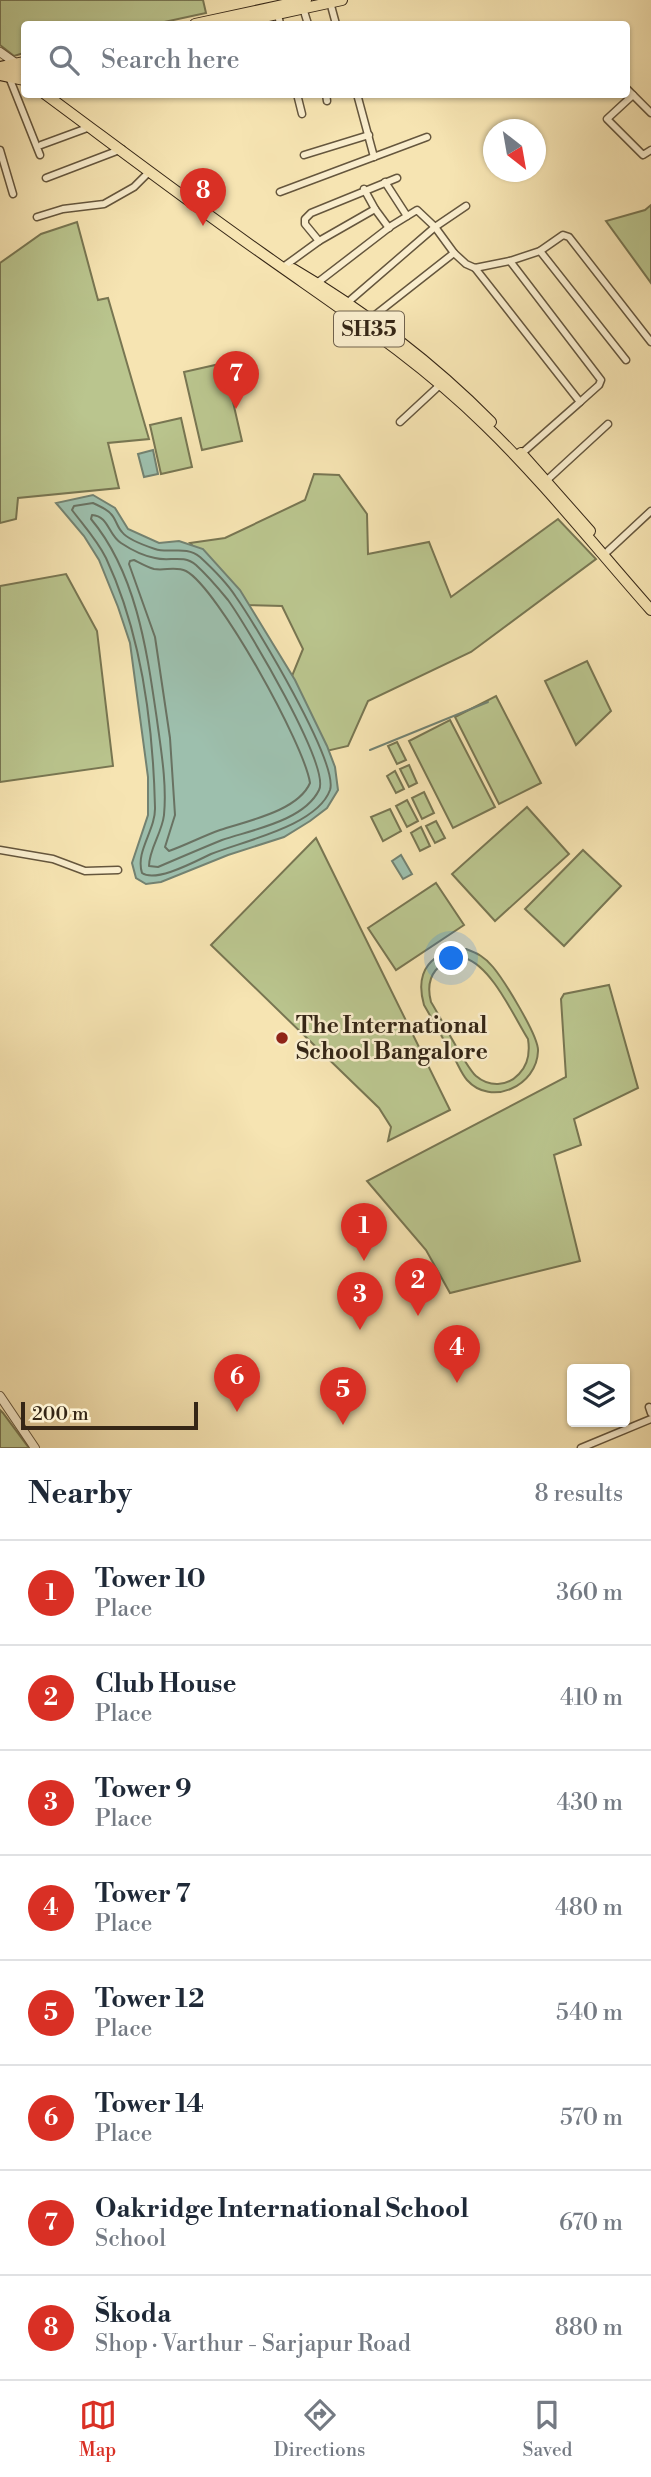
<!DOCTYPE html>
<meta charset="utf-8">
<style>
:root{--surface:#fff;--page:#f6f6f7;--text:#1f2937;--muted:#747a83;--line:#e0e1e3;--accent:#d93025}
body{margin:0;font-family:"Libre Bodoni",serif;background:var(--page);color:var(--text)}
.controls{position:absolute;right:21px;bottom:21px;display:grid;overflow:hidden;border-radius:7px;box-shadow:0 2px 5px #0004}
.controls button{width:63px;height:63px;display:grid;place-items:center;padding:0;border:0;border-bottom:2px solid var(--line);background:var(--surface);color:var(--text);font:35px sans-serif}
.compass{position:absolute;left:483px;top:119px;width:63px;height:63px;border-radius:50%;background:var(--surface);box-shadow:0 2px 5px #0004;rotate:149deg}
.scale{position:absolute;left:21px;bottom:18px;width:177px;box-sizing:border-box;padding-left:7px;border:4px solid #352616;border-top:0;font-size:19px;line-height:24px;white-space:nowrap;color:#352616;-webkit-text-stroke:5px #f9edcd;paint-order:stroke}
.you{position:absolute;left:452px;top:959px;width:24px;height:24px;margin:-18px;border:5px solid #fff;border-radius:50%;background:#1a73e8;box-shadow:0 0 0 10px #1a73e833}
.badge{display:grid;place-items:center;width:46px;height:46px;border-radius:50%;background:var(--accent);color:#fff;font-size:23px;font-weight:700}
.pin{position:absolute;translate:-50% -58px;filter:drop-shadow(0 2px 4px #0008)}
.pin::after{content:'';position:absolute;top:37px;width:24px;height:21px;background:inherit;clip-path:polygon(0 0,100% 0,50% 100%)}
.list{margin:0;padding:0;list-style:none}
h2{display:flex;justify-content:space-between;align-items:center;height:91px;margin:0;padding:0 28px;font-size:30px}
h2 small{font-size:23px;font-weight:400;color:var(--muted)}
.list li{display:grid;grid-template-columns:46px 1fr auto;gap:21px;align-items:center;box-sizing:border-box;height:105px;padding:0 28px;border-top:2px solid var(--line)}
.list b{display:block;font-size:26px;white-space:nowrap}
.list p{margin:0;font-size:23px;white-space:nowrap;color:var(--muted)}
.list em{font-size:23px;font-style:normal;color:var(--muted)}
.icon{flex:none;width:38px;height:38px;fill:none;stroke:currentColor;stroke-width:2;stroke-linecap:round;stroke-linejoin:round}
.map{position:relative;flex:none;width:651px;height:1448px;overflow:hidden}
.search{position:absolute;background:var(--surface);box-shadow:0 2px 5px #0004;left:21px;right:21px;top:21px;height:77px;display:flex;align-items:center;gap:18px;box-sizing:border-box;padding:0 24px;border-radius:7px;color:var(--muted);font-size:26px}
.sheet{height:931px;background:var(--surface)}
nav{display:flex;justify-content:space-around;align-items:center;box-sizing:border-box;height:98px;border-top:2px solid var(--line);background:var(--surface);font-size:19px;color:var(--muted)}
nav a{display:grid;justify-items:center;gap:4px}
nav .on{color:var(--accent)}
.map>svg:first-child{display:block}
.green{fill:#bac58e;stroke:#787652;stroke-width:2;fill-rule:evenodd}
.water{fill:#9dbfad;stroke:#738271;stroke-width:2}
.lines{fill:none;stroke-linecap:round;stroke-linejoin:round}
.shore{stroke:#697262;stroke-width:2}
.stream{stroke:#738271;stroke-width:2}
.minor-casing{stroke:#65563d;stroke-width:9}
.tertiary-casing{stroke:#65563d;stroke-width:10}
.primary-casing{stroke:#352616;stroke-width:12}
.minor{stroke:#f9edcd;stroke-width:6}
.tertiary{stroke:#f9edcd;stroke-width:8}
.primary{stroke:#f6e4b2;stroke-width:10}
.poi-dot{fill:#8f2418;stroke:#f9edcd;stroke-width:2.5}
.labels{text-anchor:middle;stroke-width:5;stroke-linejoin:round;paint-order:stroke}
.shield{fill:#f9edcd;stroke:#70624d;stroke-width:2}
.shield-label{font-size:21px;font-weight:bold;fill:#352616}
.poi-label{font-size:23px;font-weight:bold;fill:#352616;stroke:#f9edcd;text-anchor:start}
</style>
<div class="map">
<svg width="651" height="1448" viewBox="0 0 651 1448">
<rect width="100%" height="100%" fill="#f6e4b2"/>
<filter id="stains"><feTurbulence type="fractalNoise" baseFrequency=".00286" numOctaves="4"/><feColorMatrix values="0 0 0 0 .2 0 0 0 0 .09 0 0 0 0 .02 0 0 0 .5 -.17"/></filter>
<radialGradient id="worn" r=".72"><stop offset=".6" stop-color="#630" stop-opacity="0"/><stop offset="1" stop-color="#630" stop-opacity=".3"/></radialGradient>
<g class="green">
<polygon points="0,0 203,0 206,13 155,24 24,24 24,53 14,56 0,45"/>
<polygon points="651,205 651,283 606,221 645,210"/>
<polygon points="77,222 98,300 108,298 149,439 108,443 119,488 18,498 16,519 0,523 0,263 41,234"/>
<polygon points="224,363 242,441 202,450 184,372"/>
<polygon points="181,418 192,467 161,474 150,425"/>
<polygon points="314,474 339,475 367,514 368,554 429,542 451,597 558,519 596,559 471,652 368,701 348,746 318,753 281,703 303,649 282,606 245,605 190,543 225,538 305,500"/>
<polygon points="66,574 97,631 113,766 0,782 0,586"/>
<polygon points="587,661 611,711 576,745 545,681"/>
<polygon points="496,696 541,783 499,804 455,717"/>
<polygon points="450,720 495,807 453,828 409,741"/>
<polygon points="397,742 406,760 397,764 388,746"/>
<polygon points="409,765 417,783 409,787 400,769"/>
<polygon points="395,771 404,789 396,793 387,776"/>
<polygon points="424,792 434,813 422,819 412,798"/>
<polygon points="407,800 418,821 407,827 396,806"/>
<polygon points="527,807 569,854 495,921 452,874"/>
<polygon points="390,809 401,831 383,841 371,817"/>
<polygon points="436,821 445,838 435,843 426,826"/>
<polygon points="421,827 430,846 420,851 411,833"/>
<polygon points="316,838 450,1110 388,1141 391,1127 379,1108 211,945"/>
<polygon points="583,850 621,886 564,946 525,909"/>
<polygon points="436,883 464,925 396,970 368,928"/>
<path d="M 466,949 C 477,953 485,957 493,967 C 503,979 539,1036 538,1051 C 537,1086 491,1107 467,1080 C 461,1073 458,1064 453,1056 C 443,1039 434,1022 424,1005 C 414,970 432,951 466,949 ZM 465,958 C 492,967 513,1015 528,1039 C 530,1052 529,1064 519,1074 C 507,1087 489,1087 476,1076 C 466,1068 440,1016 431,1002 C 424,975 439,959 465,958 Z"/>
<polygon points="609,985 638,1088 574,1119 581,1145 554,1155 580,1261 450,1293 426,1250 367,1181 566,1077 561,999 564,994"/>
<polygon points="0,1410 3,1413 29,1448 0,1448"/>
</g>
<g class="water">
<polygon points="153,450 158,474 144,477 138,454"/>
<polygon points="93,495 115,508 128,529 159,543 179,541 203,549 240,590 295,680 327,746 335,767 338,790 327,808 310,821 284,837 228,855 161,882 146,884 136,878 132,863 148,815 148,777 130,643 118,607 99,560 84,536 56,503"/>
<polygon points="401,855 412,874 403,879 392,861"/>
</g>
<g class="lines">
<g class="shore">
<path d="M 93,503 C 99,506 107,509 111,514 C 116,519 117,527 122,532 C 128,540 146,546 155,549 C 169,554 186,545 200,557 C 212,568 227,583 236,597 C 255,624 339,763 330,790 C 317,826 243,841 211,854 C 196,861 156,883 142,873 C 135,851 156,830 155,807 C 153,723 142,635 106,558 C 97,540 84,526 72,510 L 74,506 Z"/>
<path d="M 92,515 C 109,516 108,535 121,543 C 130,549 144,556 155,558 C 169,562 183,554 196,565 C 207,575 219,589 228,600 C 246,625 331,767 319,790 C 304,821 251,830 222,840 C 200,849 179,858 158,867 L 149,866 C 149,849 162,833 164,815 C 167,784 161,750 157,720 C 147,652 137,574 91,519 Z"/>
<path d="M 134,560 C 140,563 147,567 154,569 C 165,571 175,566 186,571 C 218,588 305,746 310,783 C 298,811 247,821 220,830 C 203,836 186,845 169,851 L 165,847 L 175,815 L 170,738 L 155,637 L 129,564 L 130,561 Z"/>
</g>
<polyline class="stream" points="370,750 488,702"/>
<defs>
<g id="minor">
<polyline points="330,2 336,24"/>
<polyline points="303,8 308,24"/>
<polyline points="278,14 280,24"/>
<polyline points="9,77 40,155"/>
<polyline points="627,89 651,113"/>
<polyline points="297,94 302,114"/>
<polyline points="326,94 327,101"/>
<polyline points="357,94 374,157"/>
<polyline points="633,95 607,119 643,155 651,150"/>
<polyline points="41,145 90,127"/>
<polyline points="0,150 13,194"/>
<polyline points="304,155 369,135"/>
<polyline points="46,178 122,149"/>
<polyline points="385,182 407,216"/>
<polyline points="280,192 427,137"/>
<polyline points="375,209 389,228"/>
<polyline points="37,217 63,209 104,204 134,187 150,171"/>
<polyline points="319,241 375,209 364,189"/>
<polyline points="540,251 626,360"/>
<polyline points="454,253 466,264 475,268 510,261 540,251 563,235 569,237 651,342"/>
<polyline points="286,265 319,241 305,224 305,219 311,213 397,178"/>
<polyline points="475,268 580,402 599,385 601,380 510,261"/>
<polyline points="317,283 391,226 417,210 435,227 454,253 370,319"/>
<polyline points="347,303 435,227 466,206"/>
<polyline points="400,422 441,384"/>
<polyline points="521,454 580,402"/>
<polyline points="546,481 608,424"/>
<polyline points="608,551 651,511"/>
<polyline points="0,850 53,859 85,871 118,870"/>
<polyline points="649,1407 651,1413"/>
<polyline points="581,1448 651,1419"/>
</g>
<g id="tertiary">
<polyline points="0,52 17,64"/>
<polyline points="0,1396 35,1448"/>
</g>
<g id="primary">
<polyline points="195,24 306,0"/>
<polyline points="231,24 342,0"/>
<polyline points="0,67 24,62"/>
<polyline points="7,71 24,69"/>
<polyline points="0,75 24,80"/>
<path d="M 45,94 C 118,148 189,202 263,254 C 339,308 418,359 485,425 C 544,482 596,548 651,610"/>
<path d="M 293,269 C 363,310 434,364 491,422"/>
<polyline points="521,453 590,531"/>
</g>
</defs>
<use href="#minor" class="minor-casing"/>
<use href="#tertiary" class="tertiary-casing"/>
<use href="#primary" class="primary-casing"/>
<use href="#minor" class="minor"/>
<use href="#tertiary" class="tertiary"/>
<use href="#primary" class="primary"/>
</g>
<circle class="poi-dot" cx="282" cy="1038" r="7"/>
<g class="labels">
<rect class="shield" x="334" y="311.5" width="70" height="35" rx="5"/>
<g class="shield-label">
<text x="369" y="336">SH35</text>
</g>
<g class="poi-label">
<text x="296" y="1033">The International<tspan x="296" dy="26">School Bangalore</tspan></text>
</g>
</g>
<rect width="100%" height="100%" filter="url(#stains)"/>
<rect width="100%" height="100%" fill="url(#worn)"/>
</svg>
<div class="controls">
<button><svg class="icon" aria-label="layers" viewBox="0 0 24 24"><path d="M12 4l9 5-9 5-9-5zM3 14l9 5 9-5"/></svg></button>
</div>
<svg class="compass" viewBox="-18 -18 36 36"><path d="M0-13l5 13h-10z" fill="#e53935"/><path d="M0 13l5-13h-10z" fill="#747a83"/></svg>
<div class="scale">200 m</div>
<div class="you"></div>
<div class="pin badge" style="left:364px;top:1261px">1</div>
<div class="pin badge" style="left:418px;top:1316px">2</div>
<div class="pin badge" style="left:360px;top:1330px">3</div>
<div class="pin badge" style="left:457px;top:1383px">4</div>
<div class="pin badge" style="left:343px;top:1425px">5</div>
<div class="pin badge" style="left:237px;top:1412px">6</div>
<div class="pin badge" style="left:236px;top:409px">7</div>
<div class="pin badge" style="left:203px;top:226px">8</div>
<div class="search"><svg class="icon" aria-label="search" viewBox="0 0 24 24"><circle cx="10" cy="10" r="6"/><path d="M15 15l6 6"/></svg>Search here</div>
</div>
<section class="sheet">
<h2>Nearby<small>8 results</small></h2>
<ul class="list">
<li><span class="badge">1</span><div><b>Tower 10</b><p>Place</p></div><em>360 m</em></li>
<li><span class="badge">2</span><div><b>Club House</b><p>Place</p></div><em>410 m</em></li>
<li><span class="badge">3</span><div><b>Tower 9</b><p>Place</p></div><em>430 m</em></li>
<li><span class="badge">4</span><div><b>Tower 7</b><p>Place</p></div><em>480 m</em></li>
<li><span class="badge">5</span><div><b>Tower 12</b><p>Place</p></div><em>540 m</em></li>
<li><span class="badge">6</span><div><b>Tower 14</b><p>Place</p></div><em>570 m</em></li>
<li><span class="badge">7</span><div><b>Oakridge International School</b><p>School</p></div><em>670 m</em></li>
<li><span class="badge">8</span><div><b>Škoda</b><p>Shop · Varthur - Sarjapur Road</p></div><em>880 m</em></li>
</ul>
</section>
<nav>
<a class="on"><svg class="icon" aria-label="map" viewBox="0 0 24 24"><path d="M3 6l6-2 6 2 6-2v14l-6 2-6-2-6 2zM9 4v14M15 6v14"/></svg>Map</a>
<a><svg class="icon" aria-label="directions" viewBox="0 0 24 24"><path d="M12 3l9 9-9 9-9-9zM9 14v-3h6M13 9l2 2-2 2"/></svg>Directions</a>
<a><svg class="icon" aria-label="saved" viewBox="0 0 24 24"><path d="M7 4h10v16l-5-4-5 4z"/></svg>Saved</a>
</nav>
